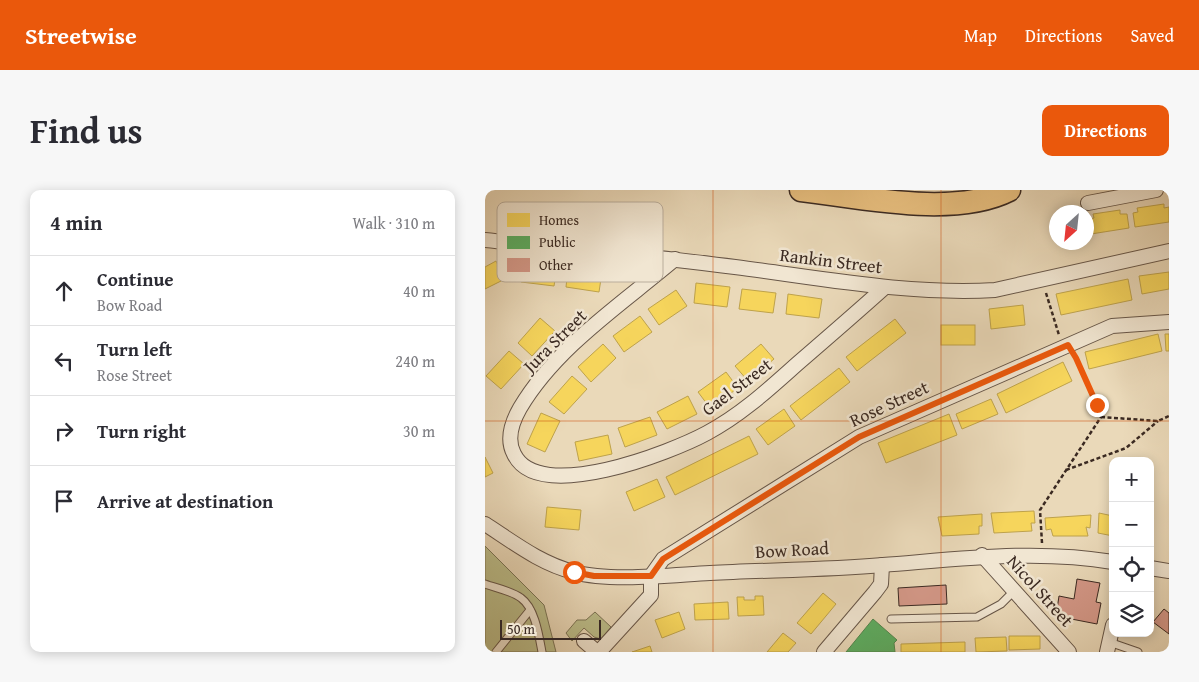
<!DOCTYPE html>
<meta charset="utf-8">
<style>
:root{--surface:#fff;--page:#f7f7f7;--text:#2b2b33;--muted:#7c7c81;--line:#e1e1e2;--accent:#ea580c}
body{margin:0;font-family:"Gentium Book Plus",serif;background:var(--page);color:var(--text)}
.controls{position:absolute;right:15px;bottom:15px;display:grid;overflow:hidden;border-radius:10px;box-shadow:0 2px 12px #0003}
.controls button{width:45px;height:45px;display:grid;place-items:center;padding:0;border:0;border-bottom:1px solid var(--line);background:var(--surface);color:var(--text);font:25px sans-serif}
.compass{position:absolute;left:564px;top:15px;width:45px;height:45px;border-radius:50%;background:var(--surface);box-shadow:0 2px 12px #0003;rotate:207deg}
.scale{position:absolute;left:15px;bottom:12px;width:101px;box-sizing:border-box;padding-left:5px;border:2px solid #3b2a22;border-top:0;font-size:14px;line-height:18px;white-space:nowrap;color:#3b2a22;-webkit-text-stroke:4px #f1e6d2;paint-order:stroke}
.stop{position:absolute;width:15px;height:15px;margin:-11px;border:4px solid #ea580c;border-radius:50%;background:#fff}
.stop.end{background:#ea580c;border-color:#fff;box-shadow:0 1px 5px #0008}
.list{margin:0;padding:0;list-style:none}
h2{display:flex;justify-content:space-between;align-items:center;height:65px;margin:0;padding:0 20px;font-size:21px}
h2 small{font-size:16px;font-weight:400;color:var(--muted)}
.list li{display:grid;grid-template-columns:32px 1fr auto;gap:15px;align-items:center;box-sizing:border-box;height:70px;padding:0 20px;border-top:1px solid var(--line)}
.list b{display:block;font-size:19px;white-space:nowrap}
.list p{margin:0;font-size:16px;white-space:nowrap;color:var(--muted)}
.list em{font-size:16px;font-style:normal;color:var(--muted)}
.icon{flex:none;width:28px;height:28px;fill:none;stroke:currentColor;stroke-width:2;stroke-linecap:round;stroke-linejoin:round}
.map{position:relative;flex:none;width:684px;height:462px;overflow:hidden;border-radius:10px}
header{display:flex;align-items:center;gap:30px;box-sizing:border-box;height:70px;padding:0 25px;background:var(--accent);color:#fff}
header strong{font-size:24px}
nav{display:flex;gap:28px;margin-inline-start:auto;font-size:18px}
.intro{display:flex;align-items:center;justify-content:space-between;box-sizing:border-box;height:120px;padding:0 30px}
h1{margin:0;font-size:35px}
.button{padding:12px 22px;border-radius:10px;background:var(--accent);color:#fff;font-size:18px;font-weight:700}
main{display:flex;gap:30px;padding:0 30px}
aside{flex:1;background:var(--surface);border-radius:10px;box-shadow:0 2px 12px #0003}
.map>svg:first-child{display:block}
.green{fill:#bcbe8b;stroke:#7c7456}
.homes{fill:#f6d55c;stroke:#bea24b}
.public{fill:#5aae61;stroke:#51864e}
.building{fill:#d49888;stroke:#3b2a22}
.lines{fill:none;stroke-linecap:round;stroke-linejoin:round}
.service-casing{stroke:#675648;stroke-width:9}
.minor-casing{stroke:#675648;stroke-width:16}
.trunk-casing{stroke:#3b2a22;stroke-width:25}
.path{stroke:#3b2a22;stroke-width:2.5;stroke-dasharray:4 2.5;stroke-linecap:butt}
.service{stroke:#f1e6d2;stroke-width:7}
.minor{stroke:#f1e6d2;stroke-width:14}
.trunk{stroke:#e5bc7c;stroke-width:22}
.route{stroke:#ea580c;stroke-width:6}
.grid{fill:none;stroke:#ce520f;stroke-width:1;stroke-opacity:0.55}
.labels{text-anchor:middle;stroke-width:5;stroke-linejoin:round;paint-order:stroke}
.street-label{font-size:18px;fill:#3b2a22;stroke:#f1e6d2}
.key{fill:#f1e6d2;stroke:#baae9d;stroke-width:1}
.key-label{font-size:14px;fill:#3b2a22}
</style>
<header>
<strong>Streetwise</strong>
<nav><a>Map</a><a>Directions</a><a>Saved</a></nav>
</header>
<div class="intro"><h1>Find us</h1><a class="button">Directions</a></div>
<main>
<aside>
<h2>4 min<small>Walk · 310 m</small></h2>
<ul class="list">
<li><svg class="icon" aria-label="ahead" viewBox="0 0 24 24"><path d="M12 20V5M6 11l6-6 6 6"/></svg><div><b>Continue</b><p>Bow Road</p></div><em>40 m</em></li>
<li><svg class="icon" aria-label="left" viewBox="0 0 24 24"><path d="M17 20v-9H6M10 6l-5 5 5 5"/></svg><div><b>Turn left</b><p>Rose Street</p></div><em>240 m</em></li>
<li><svg class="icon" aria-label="right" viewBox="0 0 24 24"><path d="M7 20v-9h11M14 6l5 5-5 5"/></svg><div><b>Turn right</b></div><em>30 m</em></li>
<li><svg class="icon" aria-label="arrive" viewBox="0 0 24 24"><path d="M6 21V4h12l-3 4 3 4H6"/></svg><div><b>Arrive at destination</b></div></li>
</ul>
</aside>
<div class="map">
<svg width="684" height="462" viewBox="0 0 684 462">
<rect width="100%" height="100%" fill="#ead9b9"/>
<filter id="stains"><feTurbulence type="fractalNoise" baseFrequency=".004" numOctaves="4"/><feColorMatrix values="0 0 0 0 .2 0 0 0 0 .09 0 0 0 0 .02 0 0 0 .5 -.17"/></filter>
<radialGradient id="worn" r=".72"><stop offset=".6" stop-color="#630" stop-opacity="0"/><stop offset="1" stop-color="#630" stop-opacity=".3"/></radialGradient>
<g class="green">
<polygon points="0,356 59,415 71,462 0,462"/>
<polygon points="110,422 126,437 116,449 109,447 99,438 87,451 81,443 92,430 101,430"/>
</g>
<g class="homes">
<polygon points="679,14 679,18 684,17 684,32 650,37 648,23 653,22 652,18"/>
<polygon points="635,20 635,24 642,24 644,38 606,44 604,29 609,28 608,24"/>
<polygon points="11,71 20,89 0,99 0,77"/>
<polygon points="38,72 72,77 69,96 36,92"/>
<polygon points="83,78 117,82 114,102 81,97"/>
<polygon points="684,82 684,99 657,104 654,86"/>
<polygon points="643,89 647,110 576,125 571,104"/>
<polygon points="211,93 245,97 242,117 209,113"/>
<polygon points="257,99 291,103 288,123 254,119"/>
<polygon points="191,100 202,116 174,135 163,119"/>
<polygon points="303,104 337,109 334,128 301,124"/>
<polygon points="538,115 540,135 506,139 504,119"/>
<polygon points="155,126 167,142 139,162 128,146"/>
<polygon points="55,128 70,141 47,166 33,153"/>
<polygon points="410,129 421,143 372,181 361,167"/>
<rect x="456" y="135" width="34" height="20"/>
<polygon points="673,144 677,161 604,179 600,162"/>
<polygon points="680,144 684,144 684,161 681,161"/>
<polygon points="118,154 131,168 106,192 93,177"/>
<polygon points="276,154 289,169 263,191 250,176"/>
<polygon points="24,161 39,174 16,199 1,186"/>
<polygon points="578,172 587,191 521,223 512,204"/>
<polygon points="354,178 365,192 316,230 305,216"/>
<polygon points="241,182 253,198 225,218 213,202"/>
<polygon points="87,186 102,199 79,224 64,212"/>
<polygon points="203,206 212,224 182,239 172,222"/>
<polygon points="506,209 513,224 477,239 471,224"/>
<polygon points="299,219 310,236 283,255 271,239"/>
<polygon points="56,223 75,231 60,262 42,254"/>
<polygon points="464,224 472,245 401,273 393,253"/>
<polygon points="165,227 172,245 140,257 133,238"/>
<polygon points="123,245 127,264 94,271 90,252"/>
<polygon points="264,246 273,264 190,305 181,287"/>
<polygon points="0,267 8,283 0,287"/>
<polygon points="172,289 180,307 149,321 141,302"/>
<polygon points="62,317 96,320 94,340 60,337"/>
<polygon points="549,321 550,333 546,333 547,341 509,343 506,323"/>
<polygon points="614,323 628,326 628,346 613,343"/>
<polygon points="497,324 497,336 494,336 494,344 457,346 453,327"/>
<polygon points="606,325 605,338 601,337 603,346 568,346 566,339 561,340 560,328"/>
<polygon points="338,403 351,414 326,444 312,433"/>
<polygon points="270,406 278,406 279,425 253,426 252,407 259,407 259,410 270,410"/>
<polygon points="243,412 244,429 210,430 209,414"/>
<polygon points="194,422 200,439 177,448 170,430"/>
<polygon points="298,443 311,453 303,462 282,462"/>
<polygon points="524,446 555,446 555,459 524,460"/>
<polygon points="521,447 522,461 491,462 490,448"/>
<polygon points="480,452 480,462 416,462 416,454"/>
<polygon points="165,456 167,462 147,462"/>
</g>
<polygon class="public" points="388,429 412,450 409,453 410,462 361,462"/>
<g class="building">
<polygon points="592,389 615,393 611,412 616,413 612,434 571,426 574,406 589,409"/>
<polygon points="461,395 462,414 414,416 413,398"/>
<polygon points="679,419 684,423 684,444 668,432"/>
</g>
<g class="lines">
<defs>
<g id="service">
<path d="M 0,394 C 11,398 27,401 36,408 C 50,418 54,446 57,462"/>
<polyline points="406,429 492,427 516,414 529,401"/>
<polyline points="624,452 653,462"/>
<polyline points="11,462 45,420"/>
</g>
<g id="minor">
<polyline points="603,13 671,0"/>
<path d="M 0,50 C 83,59 167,66 250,77 C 336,88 423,105 510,100 L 684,61"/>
<path d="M 190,69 C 137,114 71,157 35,218 C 27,232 21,249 29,264 C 53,315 187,262 222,243 C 256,225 284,199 312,174 C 341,149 371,123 400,97"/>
<path d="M 0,334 C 28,352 56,374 89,382 C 125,392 186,385 225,383 C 283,380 341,380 398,375 C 475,369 551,359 628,372"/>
<polyline points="497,365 584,462"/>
<polyline points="665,378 684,381"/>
<polyline points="99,451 112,462"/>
<polyline points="114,462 166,405 166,386 178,369 374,247 627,136 684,132"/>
<polyline points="339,462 390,402 396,394 397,375"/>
<polyline points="622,462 628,435"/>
</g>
<path id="trunk" d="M 316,0 C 376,7 469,28 524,0"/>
</defs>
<use href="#service" class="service-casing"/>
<use href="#minor" class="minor-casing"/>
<use href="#trunk" class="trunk-casing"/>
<g class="path">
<polyline points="561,103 574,145"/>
<polyline points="616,227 673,231 684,226"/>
<polyline points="581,280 641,258 673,231"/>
<polyline points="557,353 555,320 616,227 590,167"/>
</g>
<use href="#service" class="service"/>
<use href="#minor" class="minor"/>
<use href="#trunk" class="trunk"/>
</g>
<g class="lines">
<polyline class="route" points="89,382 109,386 166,386 178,369 374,247 583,155 591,168 612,215"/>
</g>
<path class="grid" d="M 228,0 L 228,462M 456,0 L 456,462M 0,231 L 684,231"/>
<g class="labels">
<g class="street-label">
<text transform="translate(346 71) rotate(7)" y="6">Rankin Street</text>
<text transform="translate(70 151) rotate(-45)" y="6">Jura Street</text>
<text transform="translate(252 197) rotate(-37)" y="6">Gael Street</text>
<text transform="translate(404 214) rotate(-25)" y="6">Rose Street</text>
<text transform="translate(307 360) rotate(-3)" y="6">Bow Road</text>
<text transform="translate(555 401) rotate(48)" y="6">Nicol Street</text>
</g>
</g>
<rect x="12" y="12" width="166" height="80" rx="8" class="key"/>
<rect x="22" y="23" width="23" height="14" fill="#f6d55c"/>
<rect x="22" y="46" width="23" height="13" fill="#5aae61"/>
<rect x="22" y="68" width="23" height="14" fill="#d49888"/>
<g class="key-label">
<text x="54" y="35">Homes</text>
<text x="54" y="57">Public</text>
<text x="54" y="80">Other</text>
</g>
<rect width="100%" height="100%" filter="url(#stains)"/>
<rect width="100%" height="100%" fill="url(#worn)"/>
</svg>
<div class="controls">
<button>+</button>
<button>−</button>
<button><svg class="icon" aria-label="locate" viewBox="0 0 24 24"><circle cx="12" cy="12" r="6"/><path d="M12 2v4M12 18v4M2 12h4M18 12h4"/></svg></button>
<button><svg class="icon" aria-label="layers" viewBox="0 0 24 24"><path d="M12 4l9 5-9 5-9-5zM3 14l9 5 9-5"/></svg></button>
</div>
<svg class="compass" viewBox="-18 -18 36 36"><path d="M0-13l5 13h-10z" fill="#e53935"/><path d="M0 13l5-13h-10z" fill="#7c7c81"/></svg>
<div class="scale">50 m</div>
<div class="stop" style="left:89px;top:382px"></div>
<div class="stop end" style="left:612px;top:215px"></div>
</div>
</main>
